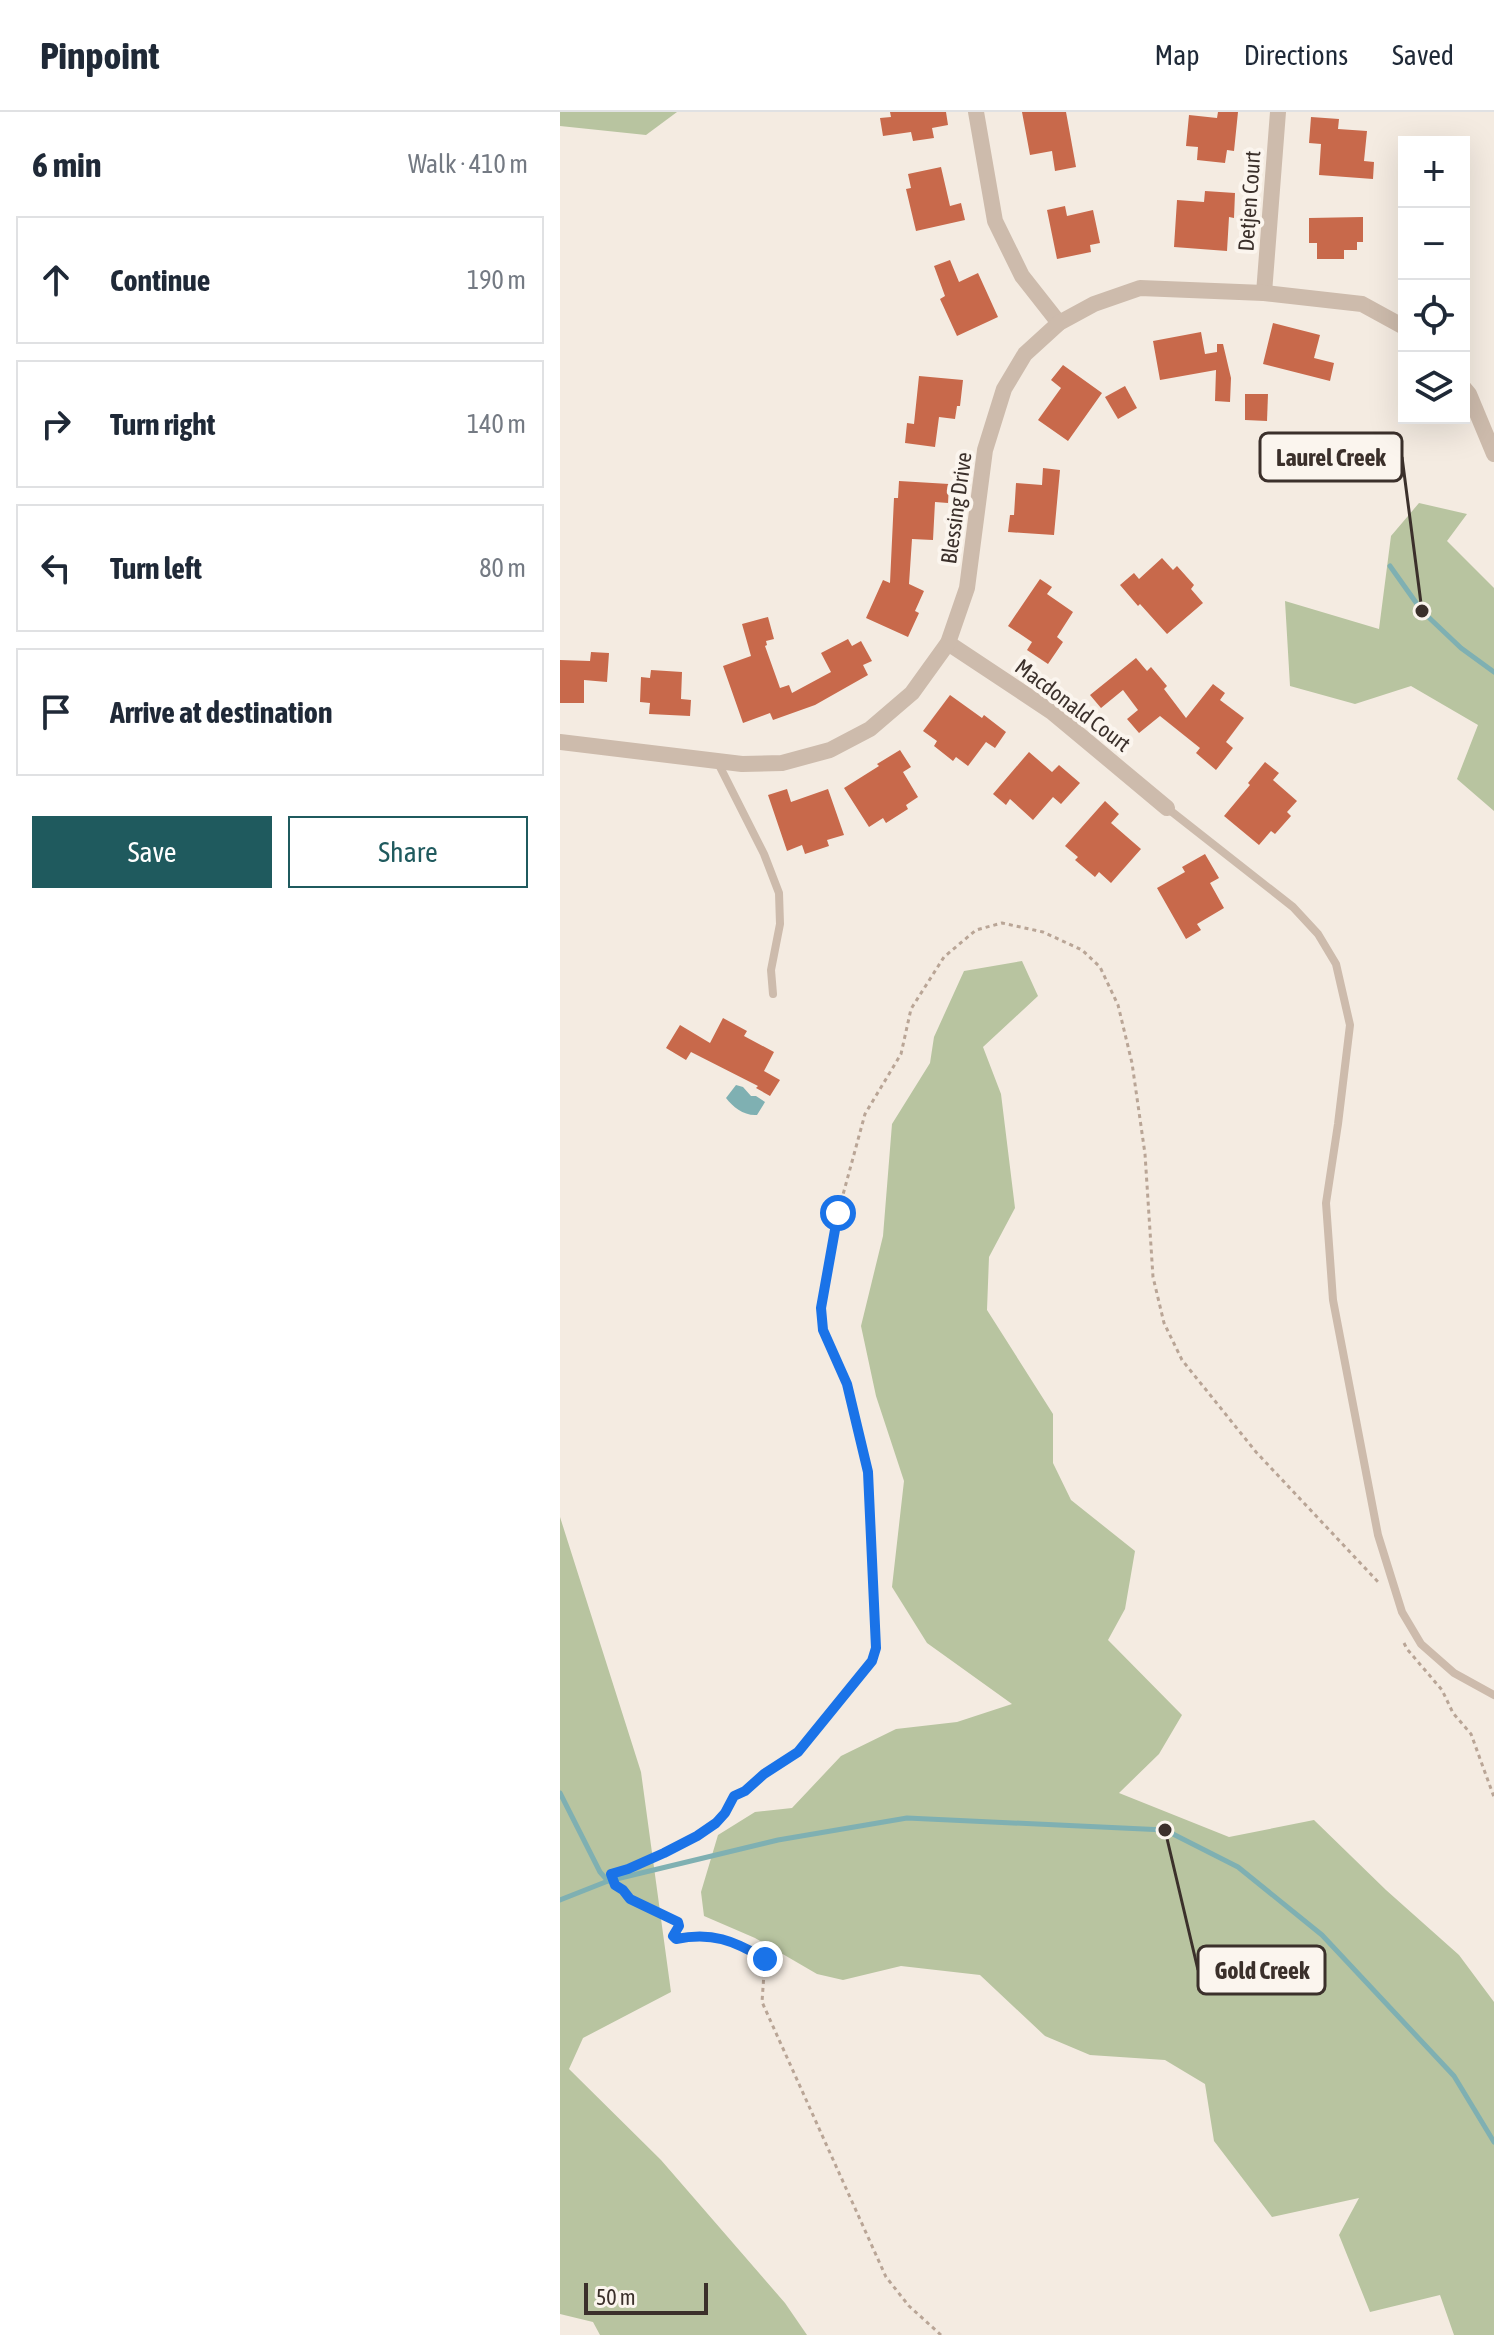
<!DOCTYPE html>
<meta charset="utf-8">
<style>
:root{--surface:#fff;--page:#f2f2f3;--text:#1f2937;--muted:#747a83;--line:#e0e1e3;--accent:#1f5a5e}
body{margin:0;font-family:"Asap Condensed",sans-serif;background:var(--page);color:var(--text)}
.controls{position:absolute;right:24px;top:24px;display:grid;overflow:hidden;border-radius:0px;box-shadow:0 8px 32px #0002}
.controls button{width:72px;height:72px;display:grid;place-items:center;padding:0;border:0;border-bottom:2px solid var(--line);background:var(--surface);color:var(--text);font:40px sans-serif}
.scale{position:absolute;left:24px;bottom:20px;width:124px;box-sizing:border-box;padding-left:8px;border:4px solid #3b302b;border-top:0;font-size:22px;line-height:28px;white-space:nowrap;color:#3b302b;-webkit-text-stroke:6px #fbf5ee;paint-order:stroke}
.stop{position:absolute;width:24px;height:24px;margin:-18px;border:6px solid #1a73e8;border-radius:50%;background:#fff}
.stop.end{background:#1a73e8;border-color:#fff;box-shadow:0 2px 8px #0008}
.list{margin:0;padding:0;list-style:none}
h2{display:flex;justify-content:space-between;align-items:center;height:104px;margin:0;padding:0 32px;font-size:34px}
h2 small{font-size:26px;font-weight:400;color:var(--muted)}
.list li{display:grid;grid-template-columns:52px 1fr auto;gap:24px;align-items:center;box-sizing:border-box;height:128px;margin:0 16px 16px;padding:0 16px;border:2px solid var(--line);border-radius:0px}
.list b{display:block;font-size:30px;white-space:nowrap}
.list em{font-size:26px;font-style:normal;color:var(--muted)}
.actions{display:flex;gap:16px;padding:24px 32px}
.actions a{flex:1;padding:18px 0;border:2px solid var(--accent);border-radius:0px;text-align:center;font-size:28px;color:var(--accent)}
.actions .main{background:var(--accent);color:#fff}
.icon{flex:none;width:44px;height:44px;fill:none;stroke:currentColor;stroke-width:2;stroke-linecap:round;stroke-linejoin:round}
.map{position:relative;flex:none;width:934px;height:2223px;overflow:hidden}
header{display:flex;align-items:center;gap:48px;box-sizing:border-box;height:112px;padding:0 40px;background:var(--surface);border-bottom:2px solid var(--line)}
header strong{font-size:38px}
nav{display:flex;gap:44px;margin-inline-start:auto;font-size:28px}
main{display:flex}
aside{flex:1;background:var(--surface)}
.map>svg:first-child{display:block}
.green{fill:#b8c4a0}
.water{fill:#7fb0b2}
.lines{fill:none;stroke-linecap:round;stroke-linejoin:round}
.stream{stroke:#7fb0b2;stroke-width:5}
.building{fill:#c8694b}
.path{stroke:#b9a596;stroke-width:3;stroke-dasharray:4 4;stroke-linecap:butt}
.lane{stroke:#cdbbac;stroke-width:8}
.street{stroke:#cdbbac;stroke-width:16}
.route{stroke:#1a73e8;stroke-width:10}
.labels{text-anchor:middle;stroke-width:8;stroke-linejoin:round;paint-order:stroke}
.street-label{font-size:22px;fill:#3b302b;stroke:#fbf5ee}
.leader{fill:none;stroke:#3b302b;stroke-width:3}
.callout-dot{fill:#3b302b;stroke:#fbf5ee;stroke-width:3}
.callout{fill:#fbf5ee;stroke:#3b302b;stroke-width:3}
.callout-label{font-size:24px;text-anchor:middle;font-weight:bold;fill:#3b302b}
</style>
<header>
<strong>Pinpoint</strong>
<nav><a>Map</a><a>Directions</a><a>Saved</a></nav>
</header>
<main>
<aside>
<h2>6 min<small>Walk · 410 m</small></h2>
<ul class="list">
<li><svg class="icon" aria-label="ahead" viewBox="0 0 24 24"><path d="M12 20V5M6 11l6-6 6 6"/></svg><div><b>Continue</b></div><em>190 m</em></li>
<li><svg class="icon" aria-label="right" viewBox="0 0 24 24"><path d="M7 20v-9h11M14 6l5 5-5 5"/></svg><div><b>Turn right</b></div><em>140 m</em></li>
<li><svg class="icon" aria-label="left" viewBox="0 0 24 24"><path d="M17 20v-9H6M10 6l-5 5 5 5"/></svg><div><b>Turn left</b></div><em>80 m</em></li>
<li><svg class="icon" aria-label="arrive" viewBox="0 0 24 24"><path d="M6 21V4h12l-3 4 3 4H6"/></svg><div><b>Arrive at destination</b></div></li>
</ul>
<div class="actions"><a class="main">Save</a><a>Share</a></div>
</aside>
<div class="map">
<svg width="934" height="2223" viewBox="0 0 934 2223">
<rect width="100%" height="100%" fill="#f4ebe1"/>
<g class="green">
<polygon points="0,0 117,0 86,23 0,14"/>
<polygon points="859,391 907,402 887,429 934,476 934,699 897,667 918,613 851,574 795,592 730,574 725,489 819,517 831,424"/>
<polygon points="462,849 478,884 423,935 441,982 455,1096 429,1145 427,1198 493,1302 493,1351 511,1388 575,1439 565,1497 548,1528 622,1603 599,1642 559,1681 669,1725 754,1708 826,1778 899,1843 934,1890 934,2223 894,2223 880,2183 810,2200 779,2123 799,2086 712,2105 654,2029 645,1972 605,1948 530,1943 485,1924 420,1863 341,1854 283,1868 257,1862 195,1826 144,1804 141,1780 158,1723 195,1700 232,1696 281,1644 336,1617 397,1610 452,1592 367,1531 332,1475 344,1369 316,1284 301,1214 323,1124 332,1012 370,951 374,925 404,859"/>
<polygon points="0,1405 81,1660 111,1880 23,1926 9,1957 101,2048 225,2191 247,2223 40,2223 33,2210 0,2202"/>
</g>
<path class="water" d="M 176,973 L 183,975 L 191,984 L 196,984 L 205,990 L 197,1003 C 184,1004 173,995 166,986 Z"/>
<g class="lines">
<g class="stream">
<polyline points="830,454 862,499 901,536 934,560"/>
<polyline points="0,1681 40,1760 48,1769"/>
<polyline points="0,1788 48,1769 218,1728 347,1706 605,1718 678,1755 762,1823 894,1964 934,2030"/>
</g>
</g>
<g class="building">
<polygon points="330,0 386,0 388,13 372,16 374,26 353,29 351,20 323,24 320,6 331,5"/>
<polygon points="462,0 506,0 516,55 495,59 492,39 470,43"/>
<polygon points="658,0 678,0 674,39 667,38 665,51 637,48 638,35 626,34 629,3 657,6"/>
<polygon points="751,5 779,7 778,17 807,19 804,49 814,50 813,67 759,63 761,32 749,31"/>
<polygon points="381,55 390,94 401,91 405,108 356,119 346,77 351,76 348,62"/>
<polygon points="645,79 675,81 674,106 669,105 667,139 614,135 617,88 644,90"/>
<polygon points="505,94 507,104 533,98 540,131 530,133 531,140 497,147 487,98"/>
<polygon points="803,105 803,130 797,130 797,138 784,138 784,147 757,147 757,131 749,131 749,106"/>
<polygon points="390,148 399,170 418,161 438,205 397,224 380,187 385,184 374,154"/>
<polygon points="713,211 760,223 754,246 774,251 770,269 703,252"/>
<polygon points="641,220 645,242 657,240 657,232 663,232 671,266 670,290 655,289 656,258 600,268 593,229"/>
<polygon points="503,253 542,281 508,329 478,308 501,276 491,268"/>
<polygon points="359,264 403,268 400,294 397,294 395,307 379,305 375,335 345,331 347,311 354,312"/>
<polygon points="565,274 577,296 558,307 545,285"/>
<polygon points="685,282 708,282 707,309 685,308"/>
<polygon points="483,356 500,358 494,423 448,420 450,403 454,403 456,371 482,373"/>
<polygon points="339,369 389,372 388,391 375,390 373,428 352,427 349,472 364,479 355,499 359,501 348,525 306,506 323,468 330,471 334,386 338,386"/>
<polygon points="602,446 613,458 617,454 634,473 631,477 643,491 607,522 580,492 578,494 560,473 574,461 579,467"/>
<polygon points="480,467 492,475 487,482 513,500 497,525 503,530 488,552 467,538 472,530 448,514"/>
<polygon points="208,505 214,527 206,529 207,533 205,534 220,576 229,573 232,581 271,560 261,541 288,527 292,534 301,529 312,549 303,553 308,563 255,593 213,608 210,601 183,611 163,554 191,544 182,512"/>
<polygon points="31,540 49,541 47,570 24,568 24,591 0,591 0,548 30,549"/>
<polygon points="576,546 587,559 591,555 607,574 604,577 626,606 653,572 665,581 660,588 684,606 666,630 673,636 656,658 636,641 640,636 600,604 579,621 567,607 578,598 563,578 541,596 530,583"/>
<polygon points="91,558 122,560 121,587 131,588 130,604 89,602 90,591 80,590 81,565 90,566"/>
<polygon points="390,583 422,606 424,603 446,620 435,636 426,630 408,654 396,645 393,649 374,634 377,629 363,619"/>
<polygon points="340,638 351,655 343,660 358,685 346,693 348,697 326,711 323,706 309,715 284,676 319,654 317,652"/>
<polygon points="469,640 492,660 499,653 520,671 501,692 493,685 473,708 450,687 446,693 433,682"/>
<polygon points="705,650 719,661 713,668 737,689 727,700 731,704 715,722 711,719 699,733 664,704 690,673 688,671"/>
<polygon points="227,677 231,690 268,677 284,723 267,728 269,734 245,742 242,733 227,739 208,683"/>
<polygon points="545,689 559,702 551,711 581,737 551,771 539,760 535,765 515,748 518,745 505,734"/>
<polygon points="645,742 659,766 650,771 664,796 637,812 641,818 626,827 597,776 625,760 622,755"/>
<polygon points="163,906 187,919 184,924 214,940 204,959 220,968 210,984 196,976 198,974 131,940 126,948 106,936 120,913 150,931"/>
</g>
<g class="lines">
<g class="path">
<polyline points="844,1531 847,1537 882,1578 893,1601 911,1622 934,1685"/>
<path d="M 381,2223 L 349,2194 L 326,2165 L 202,1890 L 205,1847 C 173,1828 153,1820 116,1827 L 113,1824 L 119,1814 L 118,1810 L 70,1787 L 63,1778 L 55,1773 L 51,1762 L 68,1757 L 104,1741 L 137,1724 L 156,1711 L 165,1701 L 174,1684 L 185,1679 L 204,1662 L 238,1640 L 312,1549 L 316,1536 L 308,1360 L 287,1272 L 263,1218 L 261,1196 L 278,1101 L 305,1002 L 341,942 L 351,897 L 384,845 L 416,818 L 442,811 L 483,820 L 522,838 L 540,855 L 558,893 L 572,951 L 585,1042 L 593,1165 L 604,1211 L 622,1248 L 696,1340 L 820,1472"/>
</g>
<g class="lane">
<polyline points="157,649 204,742 219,781 220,812 211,858 213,882"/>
<polyline points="607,696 733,795 758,822 776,852 790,913 778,1012 766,1091 773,1188 818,1423 842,1500 861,1532 894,1561 934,1583"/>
</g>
<g class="street">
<polyline points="416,0 435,109 462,164 499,211"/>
<polyline points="704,181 718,0"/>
<polyline points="904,276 909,282 934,342"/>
<polyline points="388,531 492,600 607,696"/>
<polyline points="0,630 182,652 222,651 270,638 310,617 352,581 388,531 407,476 425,338 444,277 465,242 499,211 534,192 580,176 704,181 802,192 844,215"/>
</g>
</g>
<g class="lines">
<path class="route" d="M 205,1847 C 173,1828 152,1820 116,1827 L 113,1824 L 119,1814 L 118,1810 L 70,1787 L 63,1778 L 55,1773 L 51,1762 L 68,1757 L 104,1741 L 137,1724 L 156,1711 L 165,1701 L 174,1684 L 185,1679 L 204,1662 L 238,1640 L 312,1549 L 316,1536 L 308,1360 L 287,1272 L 263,1218 L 261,1196 L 278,1101"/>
</g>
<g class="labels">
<g class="street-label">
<text transform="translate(689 89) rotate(-86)" y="8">Detjen Court</text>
<text transform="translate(396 396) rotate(-82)" y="8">Blessing Drive</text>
<text transform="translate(513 593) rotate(37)" y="8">Macdonald Court</text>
</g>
</g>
<path class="leader" d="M862 499L842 345M605 1718L638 1858"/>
<g class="callout-dot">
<circle cx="862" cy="499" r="8"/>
<circle cx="605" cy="1718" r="8"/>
</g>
<g class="callout">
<rect x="700" y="321" width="142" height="48" rx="8"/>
<rect x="638" y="1834" width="127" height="48" rx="8"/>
</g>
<g class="callout-label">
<text x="771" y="354">Laurel Creek</text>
<text x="702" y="1867">Gold Creek</text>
</g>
</svg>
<div class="controls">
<button>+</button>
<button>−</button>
<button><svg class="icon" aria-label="locate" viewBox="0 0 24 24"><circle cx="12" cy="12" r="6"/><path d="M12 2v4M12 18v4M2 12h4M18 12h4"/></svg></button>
<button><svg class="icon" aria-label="layers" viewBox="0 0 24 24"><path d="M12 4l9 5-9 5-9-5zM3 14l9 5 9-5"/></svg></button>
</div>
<div class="scale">50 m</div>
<div class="stop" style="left:278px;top:1101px"></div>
<div class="stop end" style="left:205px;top:1847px"></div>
</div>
</main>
